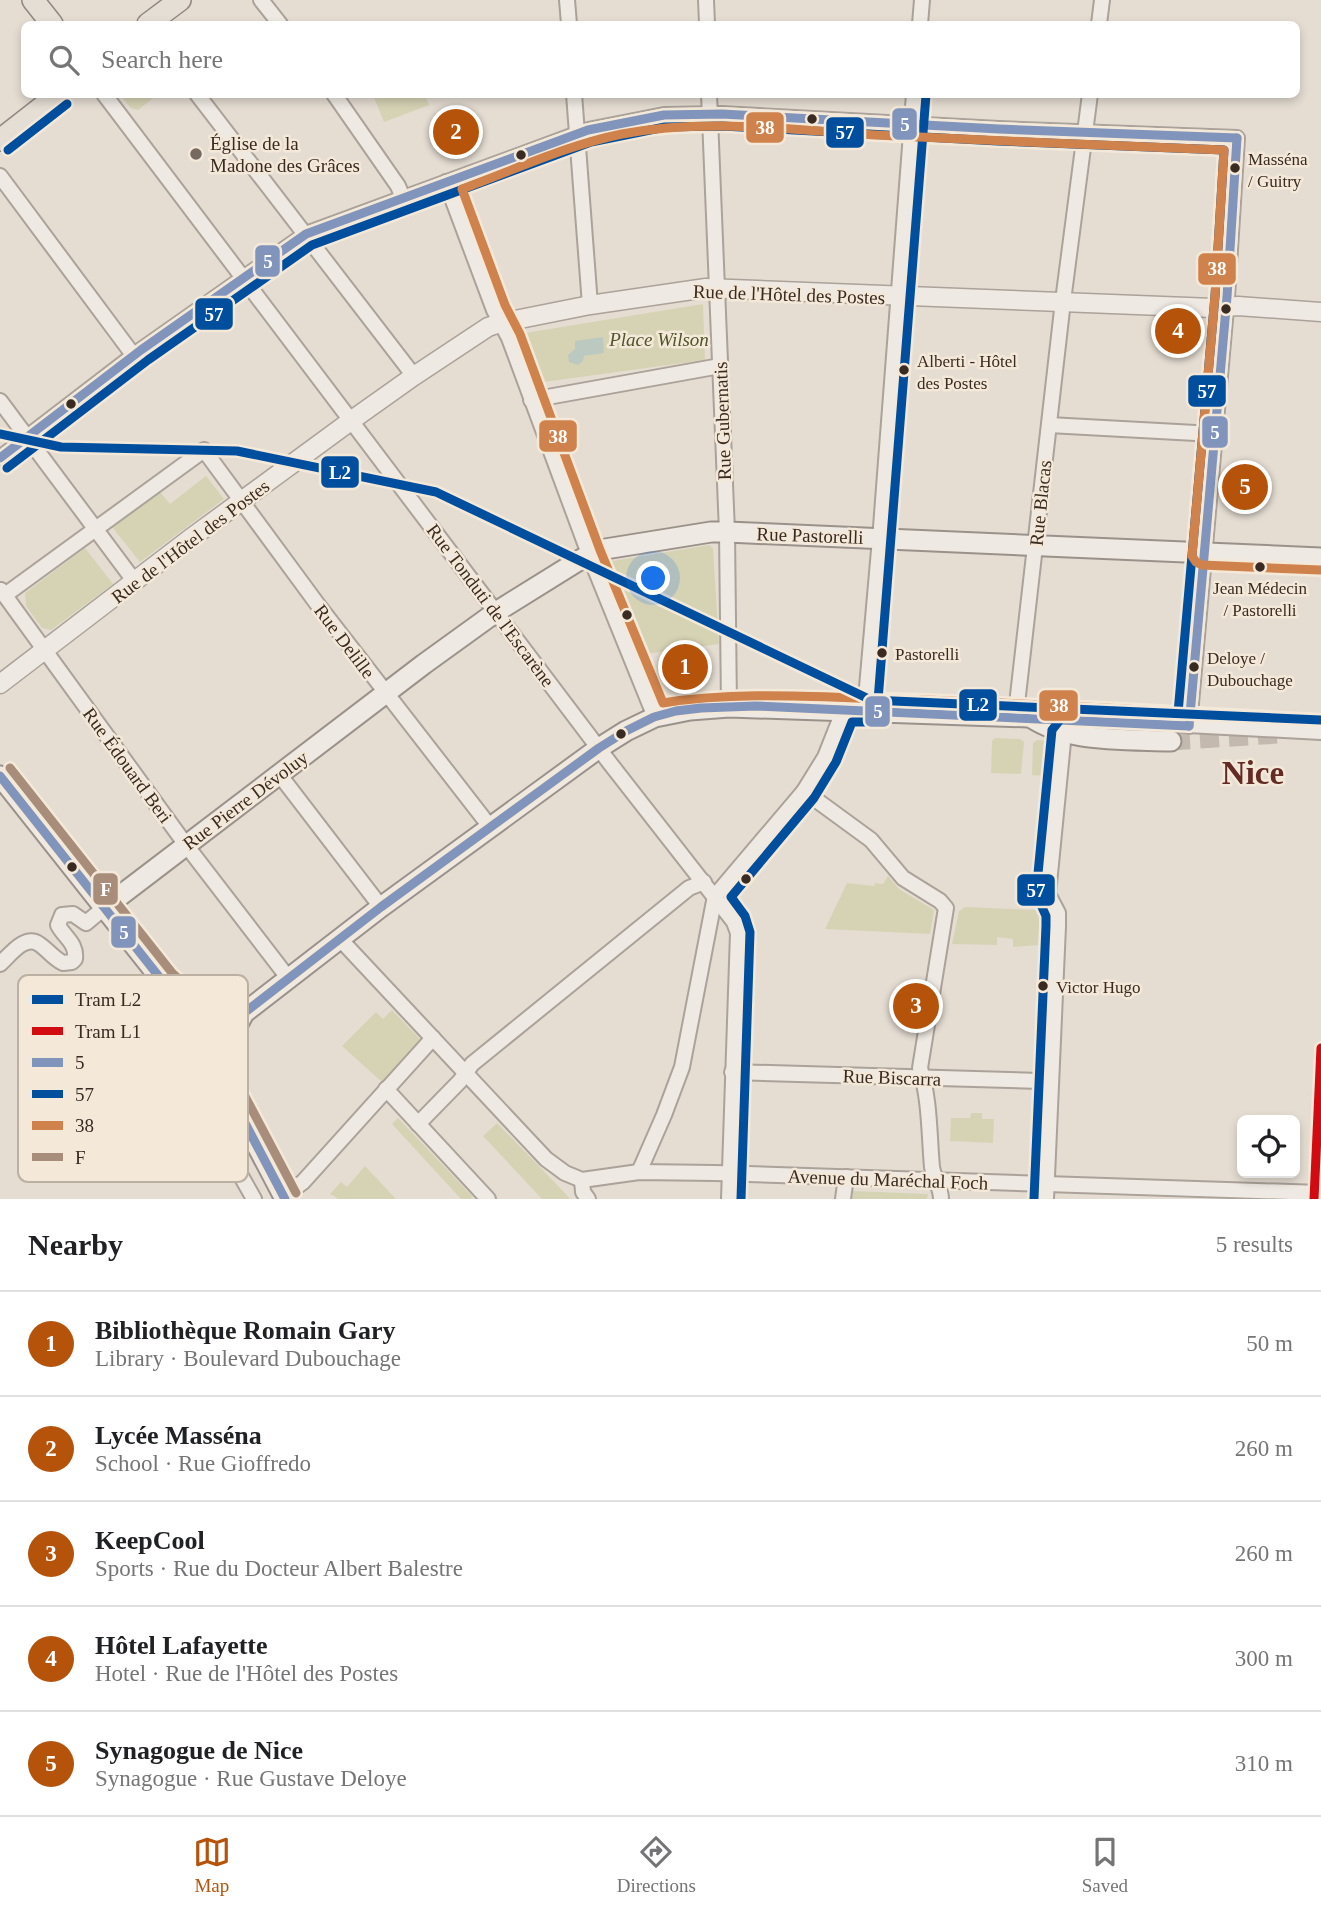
<!DOCTYPE html>
<meta charset="utf-8">
<style>
:root{--surface:#fff;--page:#f6f6f6;--text:#202124;--muted:#757577;--line:#e0e0e0;--accent:#b45309}
body{margin:0;font-family:Georgia,serif;background:var(--page);color:var(--text)}
.controls{position:absolute;right:21px;bottom:21px;display:grid;overflow:hidden;border-radius:10px;box-shadow:0 4px 10px #0003}
.controls button{width:63px;height:63px;display:grid;place-items:center;padding:0;border:0;border-bottom:2px solid var(--line);background:var(--surface);color:var(--text);font:35px sans-serif}
.you{position:absolute;left:654px;top:579px;width:24px;height:24px;margin:-18px;border:5px solid #fff;border-radius:50%;background:#1a73e8;box-shadow:0 0 0 10px #1a73e833}
.badge{display:grid;place-items:center;width:46px;height:46px;border-radius:50%;background:var(--accent);color:#fff;font-size:23px;font-weight:700}
.pin{position:absolute;translate:-50% -50%;border:4px solid #fff;box-shadow:0 2px 7px #0006}
.list{margin:0;padding:0;list-style:none}
h2{display:flex;justify-content:space-between;align-items:center;height:91px;margin:0;padding:0 28px;font-size:30px}
h2 small{font-size:23px;font-weight:400;color:var(--muted)}
.list li{display:grid;grid-template-columns:46px 1fr auto;gap:21px;align-items:center;box-sizing:border-box;height:105px;padding:0 28px;border-top:2px solid var(--line)}
.list b{display:block;font-size:26px;white-space:nowrap}
.list p{margin:0;font-size:23px;white-space:nowrap;color:var(--muted)}
.list em{font-size:23px;font-style:normal;color:var(--muted)}
.icon{flex:none;width:38px;height:38px;fill:none;stroke:currentColor;stroke-width:2;stroke-linecap:round;stroke-linejoin:round}
.map{position:relative;flex:none;width:1321px;height:1199px;overflow:hidden}
.search{position:absolute;background:var(--surface);box-shadow:0 4px 10px #0003;left:21px;right:21px;top:21px;height:77px;display:flex;align-items:center;gap:18px;box-sizing:border-box;padding:0 24px;border-radius:10px;color:var(--muted);font-size:26px}
.sheet{height:616px;background:var(--surface)}
nav{display:flex;justify-content:space-around;align-items:center;box-sizing:border-box;height:98px;border-top:2px solid var(--line);background:var(--surface);font-size:19px;color:var(--muted)}
nav a{display:grid;justify-items:center;gap:4px}
nav .on{color:var(--accent)}
.map>svg:first-child{display:block}
.green{fill:#d6d3b5}
.water{fill:#bcc9c0}
.lines{fill:none;stroke-linecap:round;stroke-linejoin:round}
.secondary-tunnel{stroke:#c3b9af;stroke-width:19;stroke-dasharray:19 10;stroke-linecap:butt}
.minor-casing{stroke:#aba29a;stroke-width:18}
.tertiary-casing{stroke:#aba29a;stroke-width:21}
.secondary-casing{stroke:#9a928a;stroke-width:23}
.primary-casing{stroke:#908881;stroke-width:24}
.minor{stroke:#eee9e2;stroke-width:14}
.tertiary{stroke:#eee9e2;stroke-width:18}
.secondary{stroke:#eee9e2;stroke-width:19}
.primary{stroke:#e5ded5;stroke-width:21}
.bus-1-casing{stroke:#f4e9d9;stroke-width:14}
.bus-2-casing{stroke:#f4e9d9;stroke-width:14}
.bus-3-casing{stroke:#f4e9d9;stroke-width:14}
.bus-4-casing{stroke:#f4e9d9;stroke-width:14}
.bus-1{stroke:#8194bb;stroke-width:9}
.bus-2{stroke:#004f9e;stroke-width:9}
.bus-3{stroke:#cf824b;stroke-width:9}
.bus-4{stroke:#a88e7a;stroke-width:9}
.tram-1-casing{stroke:#f4e9d9;stroke-width:14}
.tram-2-casing{stroke:#f4e9d9;stroke-width:14}
.tram-1{stroke:#004f9f;stroke-width:9}
.tram-2{stroke:#d20a11;stroke-width:9}
.bus-dot{fill:#3a2b22;stroke:#f4e9d9;stroke-width:2.5}
.poi-dot{fill:#766960;stroke:#f4e9d9;stroke-width:2.5}
.labels{text-anchor:middle;stroke-width:5;stroke-linejoin:round;paint-order:stroke}
.bus-label{font-size:17px;fill:#3a2b22;stroke:#f4e9d9;text-anchor:start}
.poi-label{font-size:19px;fill:#3a2b22;stroke:#f4e9d9;text-anchor:start}
.street-label{font-size:19px;fill:#3a2b22;stroke:#f4e9d9}
.park-label{font-size:19px;font-style:italic;fill:#4f552a;stroke:#f4e9d9}
.town-label{font-size:33px;font-weight:bold;fill:#642a24;stroke:#f4e9d9}
.key{fill:#f4e9d9;stroke:#bcb0a2;stroke-width:2}
.key-label{font-size:19px;fill:#3a2b22}
.line-badge{stroke:#f4e9d9;stroke-width:2.5}
.badge-label{font-size:19px;text-anchor:middle;font-weight:bold;fill:#fff}
</style>
<div class="map">
<svg width="1321" height="1199" viewBox="0 0 1321 1199">
<rect width="100%" height="100%" fill="#e5ddd2"/>
<g class="green">
<polygon points="120,95 157,95 138,110 131,108"/>
<polygon points="373,95 425,95 429,105 384,122"/>
<polygon points="703,304 705,360 544,382 525,333"/>
<polygon points="206,476 224,499 140,562 112,527 159,491 170,504"/>
<polygon points="709,545 713,548 719,644 645,654 610,565 612,561"/>
<polygon points="85,548 113,584 51,630 42,628 26,606 25,593"/>
<polygon points="995,738 1020,739 1024,742 1021,774 991,773 992,741"/>
<polygon points="1037,740 1048,741 1053,750 1051,772 1046,771 1045,776 1032,775 1033,743"/>
<polygon points="888,876 899,889 934,910 930,934 825,929 847,883 874,886 875,883 883,884"/>
<polygon points="965,907 1037,910 1048,921 1046,949 1042,948 1039,945 1013,947 1013,939 997,937 997,945 952,944 959,911"/>
<polygon points="392,1010 421,1040 383,1083 342,1046 376,1012 383,1019"/>
<polygon points="971,1113 982,1113 982,1119 994,1119 993,1143 950,1141 951,1118 970,1118"/>
<polygon points="398,1118 473,1197 470,1199 461,1199 392,1124"/>
<polygon points="497,1123 564,1192 570,1199 542,1199 483,1136"/>
<polygon points="365,1166 396,1199 339,1199 330,1194 341,1182 347,1187"/>
<polygon points="853,1191 928,1194 927,1199 852,1199"/>
</g>
<polygon class="water" points="603,337 604,353 584,356 583,361 578,365 569,362 568,355 575,349 575,341"/>
<g class="lines">
<polyline class="secondary-tunnel" points="1171,741 1278,734"/>
<defs>
<g id="minor">
<polyline points="261,0 280,24"/>
<polyline points="567,0 569,24"/>
<polyline points="706,0 707,24"/>
<polyline points="920,24 922,0"/>
<polyline points="1099,24 1102,0"/>
<polyline points="104,94 609,762 734,922 738,933 729,1199"/>
<polyline points="197,94 414,376"/>
<polyline points="334,94 398,186 403,198"/>
<polyline points="574,94 590,305"/>
<polyline points="709,94 727,532 729,707"/>
<polyline points="0,176 134,356"/>
<polyline points="446,182 494,310 509,338 589,554 655,717"/>
<polyline points="531,400 720,366"/>
<polyline points="0,401 135,582"/>
<polyline points="1049,425 1214,434"/>
<polyline points="0,458 141,350 306,234 588,130 664,115 722,114 999,129 1237,138 1227,297 1189,726"/>
<polyline points="1,590 186,845 289,979"/>
<polyline points="5,595 204,450 318,605 491,828"/>
<polyline points="1017,704 1063,301 1090,94"/>
<polyline points="865,710 881,527 914,94"/>
<polyline points="1036,717 1321,732"/>
<polyline points="279,774 381,907"/>
<path d="M 804,791 L 871,840 L 903,878 L 940,901 L 946,908 L 920,1068 C 930,1100 929,1134 932,1167 C 934,1179 941,1187 941,1199"/>
<polyline points="340,939 546,1159 565,1173 582,1180 639,1172 715,1173 1321,1193"/>
<path d="M 0,964 C 10,955 25,934 39,944 C 48,950 53,958 63,963 L 72,962 L 75,959 C 77,943 64,937 58,925 L 62,915 L 73,914 L 86,923 L 104,908"/>
<polyline points="732,1072 1040,1081 1051,1079"/>
<polyline points="227,1089 205,1112 254,1199"/>
<polyline points="386,1089 488,1199"/>
<polyline points="418,1124 460,1081 472,1064 689,888 704,882"/>
<polyline points="639,1172 664,1115 682,1067 715,896 804,791 825,757 844,709"/>
<polyline points="582,1180 583,1192 588,1199"/>
<polyline points="284,1196 303,1182 433,1038"/>
<polyline points="843,1199 846,1177"/>
<polyline points="1046,1199 1058,926 1058,913 1048,894 1064,732 1077,719"/>
</g>
<polyline id="tertiary" points="0,684 191,538 352,420 414,376 488,327 500,323 590,305 706,288 1213,308 1238,306 1321,312"/>
<g id="secondary">
<path d="M 1021,710 C 1060,744 1122,739 1171,741"/>
<polyline points="0,776 164,983 204,1017 217,1042 222,1064"/>
<polyline points="104,908 424,664 496,612 578,561 599,550 711,532 727,532 1321,558"/>
<polyline points="169,993 205,1057 227,1089 285,1199"/>
<polyline points="227,1089 230,1039 244,1013 381,907 599,748 626,731 655,717 690,710 729,707 1029,717"/>
</g>
<g id="primary">
<polyline points="33,0 52,24"/>
<polyline points="148,24 180,0"/>
<polyline points="0,140 59,94"/>
</g>
</defs>
<use href="#minor" class="minor-casing"/>
<use href="#tertiary" class="tertiary-casing"/>
<use href="#secondary" class="secondary-casing"/>
<use href="#primary" class="primary-casing"/>
<use href="#minor" class="minor"/>
<use href="#tertiary" class="tertiary"/>
<use href="#secondary" class="secondary"/>
<use href="#primary" class="primary"/>
<defs>
<g id="bus-1">
<polyline points="0,458 141,350 306,234 588,130 664,115 722,114 999,129 1237,138"/>
<polyline points="1189,726 1227,297 1237,138"/>
<polyline points="0,776 164,983 205,1057 232,1098"/>
<polyline points="285,1199 227,1089 230,1039 244,1013 381,907 599,748 626,731 654,717 676,711 701,708 756,706 1189,726"/>
</g>
<g id="bus-2">
<polyline points="8,150 67,104"/>
<polyline points="7,468 148,360 312,245 591,142 665,127 722,126 998,141 1224,150 1215,296 1178,713 1075,707 1068,710 1052,730 1036,894 1046,916 1046,926 1034,1198"/>
<polyline points="741,1199 750,932 745,916 731,897 814,798 836,762 852,722 869,722 877,713 926,95"/>
</g>
<path id="bus-3" d="M 1320,570 L 1202,565 L 1196,562 L 1192,556 L 1215,296 L 1224,150 C 1108,145 991,141 875,135 C 792,130 704,118 622,134 C 567,145 514,170 462,189 L 505,305 L 520,334 L 600,550 L 663,703 C 738,691 815,697 891,699 C 1034,703 1178,712 1321,720"/>
<polyline id="bus-4" points="10,768 173,974 214,1010 229,1038 239,1085 296,1193"/>
</defs>
<use href="#bus-1" class="bus-1-casing"/>
<use href="#bus-2" class="bus-2-casing"/>
<use href="#bus-3" class="bus-3-casing"/>
<use href="#bus-4" class="bus-4-casing"/>
<use href="#bus-1" class="bus-1"/>
<use href="#bus-2" class="bus-2"/>
<use href="#bus-3" class="bus-3"/>
<use href="#bus-4" class="bus-4"/>
<defs>
<polyline id="tram-1" points="0,434 61,447 237,451 436,492 871,700 1321,720"/>
<polyline id="tram-2" points="1314,1199 1321,1048"/>
</defs>
<use href="#tram-1" class="tram-1-casing"/>
<use href="#tram-2" class="tram-2-casing"/>
<use href="#tram-1" class="tram-1"/>
<use href="#tram-2" class="tram-2"/>
</g>
<g class="bus-dot">
<circle cx="812" cy="119" r="6"/>
<circle cx="521" cy="155" r="6"/>
<circle cx="1235" cy="168" r="6"/>
<circle cx="1226" cy="309" r="6"/>
<circle cx="904" cy="370" r="6"/>
<circle cx="71" cy="404" r="6"/>
<circle cx="1260" cy="567" r="6"/>
<circle cx="627" cy="615" r="6"/>
<circle cx="882" cy="653" r="6"/>
<circle cx="1194" cy="667" r="6"/>
<circle cx="621" cy="734" r="6"/>
<circle cx="72" cy="867" r="6"/>
<circle cx="746" cy="879" r="6"/>
<circle cx="1043" cy="986" r="6"/>
</g>
<circle class="poi-dot" cx="196" cy="154" r="7"/>
<g class="labels">
<g class="bus-label">
<text x="1248" y="165">Masséna<tspan x="1248" dy="22">/ Guitry</tspan></text>
<text x="917" y="367">Alberti - Hôtel<tspan x="917" dy="22">des Postes</tspan></text>
<text x="1260" y="594" text-anchor="middle">Jean Médecin<tspan x="1260" dy="22">/ Pastorelli</tspan></text>
<text x="895" y="660">Pastorelli</text>
<text x="1207" y="664">Deloye /<tspan x="1207" dy="22">Dubouchage</tspan></text>
<text x="1056" y="993">Victor Hugo</text>
</g>
<g class="poi-label">
<text x="210" y="150">Église de la<tspan x="210" dy="22">Madone des Grâces</tspan></text>
</g>
<g class="street-label">
<text transform="translate(789 294) rotate(2)" y="7">Rue de l'Hôtel des Postes</text>
<text transform="translate(722 421) rotate(-92)" y="7">Rue Gubernatis</text>
<text transform="translate(1040 503) rotate(-84)" y="7">Rue Blacas</text>
<text transform="translate(810 535) rotate(2)" y="7">Rue Pastorelli</text>
<text transform="translate(190 541) rotate(-37)" y="7">Rue de l'Hôtel des Postes</text>
<text transform="translate(491 605) rotate(53)" y="7">Rue Tonduti de l'Escarène</text>
<text transform="translate(345 641) rotate(53)" y="7">Rue Delille</text>
<text transform="translate(128 765) rotate(54)" y="7">Rue Édouard Beri</text>
<text transform="translate(245 800) rotate(-37)" y="7">Rue Pierre Dévoluy</text>
<text transform="translate(892 1077) rotate(2)" y="7">Rue Biscarra</text>
<text transform="translate(888 1179) rotate(2)" y="7">Avenue du Maréchal Foch</text>
</g>
<g class="park-label">
<text x="659" y="346">Place Wilson</text>
</g>
<g class="town-label">
<text x="1253" y="784">Nice</text>
</g>
</g>
<rect x="18" y="975" width="230" height="207" rx="10" class="key"/>
<rect x="32" y="995" width="31" height="9" fill="#004f9f"/>
<rect x="32" y="1027" width="31" height="8" fill="#d20a11"/>
<rect x="32" y="1058" width="31" height="9" fill="#8194bb"/>
<rect x="32" y="1090" width="31" height="8" fill="#004f9e"/>
<rect x="32" y="1121" width="31" height="9" fill="#cf824b"/>
<rect x="32" y="1153" width="31" height="8" fill="#a88e7a"/>
<g class="key-label">
<text x="75" y="1006">Tram L2</text>
<text x="75" y="1038">Tram L1</text>
<text x="75" y="1069">5</text>
<text x="75" y="1101">57</text>
<text x="75" y="1132">38</text>
<text x="75" y="1164">F</text>
</g>
<g class="line-badge">
<rect x="891" y="107" width="27" height="34" rx="7" fill="#8194bb"/>
<rect x="745" y="111" width="40" height="33" rx="7" fill="#cf824b"/>
<rect x="825" y="116" width="40" height="33" rx="7" fill="#004f9e"/>
<rect x="254" y="244" width="27" height="34" rx="7" fill="#8194bb"/>
<rect x="1197" y="252" width="40" height="34" rx="7" fill="#cf824b"/>
<rect x="194" y="297" width="40" height="34" rx="7" fill="#004f9e"/>
<rect x="1187" y="374" width="40" height="34" rx="7" fill="#004f9e"/>
<rect x="1201" y="415" width="28" height="34" rx="7" fill="#8194bb"/>
<rect x="538" y="419" width="40" height="34" rx="7" fill="#cf824b"/>
<rect x="320" y="455" width="40" height="34" rx="7" fill="#004f9f"/>
<rect x="958" y="688" width="40" height="34" rx="7" fill="#004f9f"/>
<rect x="1038" y="689" width="41" height="33" rx="7" fill="#cf824b"/>
<rect x="864" y="695" width="27" height="33" rx="7" fill="#8194bb"/>
<rect x="92" y="872" width="27" height="34" rx="7" fill="#a88e7a"/>
<rect x="1016" y="873" width="40" height="34" rx="7" fill="#004f9e"/>
<rect x="110" y="915" width="27" height="34" rx="7" fill="#8194bb"/>
</g>
<g class="badge-label">
<text x="905" y="131">5</text>
<text x="765" y="134">38</text>
<text x="845" y="139">57</text>
<text x="268" y="268">5</text>
<text x="1217" y="275">38</text>
<text x="214" y="321">57</text>
<text x="1207" y="398">57</text>
<text x="1215" y="439">5</text>
<text x="558" y="443">38</text>
<text x="340" y="479">L2</text>
<text x="978" y="711">L2</text>
<text x="1059" y="712">38</text>
<text x="878" y="718">5</text>
<text x="106" y="896">F</text>
<text x="1036" y="897">57</text>
<text x="124" y="939">5</text>
</g>
</svg>
<div class="controls">
<button><svg class="icon" aria-label="locate" viewBox="0 0 24 24"><circle cx="12" cy="12" r="6"/><path d="M12 2v4M12 18v4M2 12h4M18 12h4"/></svg></button>
</div>
<div class="you"></div>
<div class="pin badge" style="left:685px;top:667px">1</div>
<div class="pin badge" style="left:456px;top:132px">2</div>
<div class="pin badge" style="left:916px;top:1006px">3</div>
<div class="pin badge" style="left:1178px;top:331px">4</div>
<div class="pin badge" style="left:1245px;top:487px">5</div>
<div class="search"><svg class="icon" aria-label="search" viewBox="0 0 24 24"><circle cx="10" cy="10" r="6"/><path d="M15 15l6 6"/></svg>Search here</div>
</div>
<section class="sheet">
<h2>Nearby<small>5 results</small></h2>
<ul class="list">
<li><span class="badge">1</span><div><b>Bibliothèque Romain Gary</b><p>Library · Boulevard Dubouchage</p></div><em>50 m</em></li>
<li><span class="badge">2</span><div><b>Lycée Masséna</b><p>School · Rue Gioffredo</p></div><em>260 m</em></li>
<li><span class="badge">3</span><div><b>KeepCool</b><p>Sports · Rue du Docteur Albert Balestre</p></div><em>260 m</em></li>
<li><span class="badge">4</span><div><b>Hôtel Lafayette</b><p>Hotel · Rue de l'Hôtel des Postes</p></div><em>300 m</em></li>
<li><span class="badge">5</span><div><b>Synagogue de Nice</b><p>Synagogue · Rue Gustave Deloye</p></div><em>310 m</em></li>
</ul>
</section>
<nav>
<a class="on"><svg class="icon" aria-label="map" viewBox="0 0 24 24"><path d="M3 6l6-2 6 2 6-2v14l-6 2-6-2-6 2zM9 4v14M15 6v14"/></svg>Map</a>
<a><svg class="icon" aria-label="directions" viewBox="0 0 24 24"><path d="M12 3l9 9-9 9-9-9zM9 14v-3h6M13 9l2 2-2 2"/></svg>Directions</a>
<a><svg class="icon" aria-label="saved" viewBox="0 0 24 24"><path d="M7 4h10v16l-5-4-5 4z"/></svg>Saved</a>
</nav>
